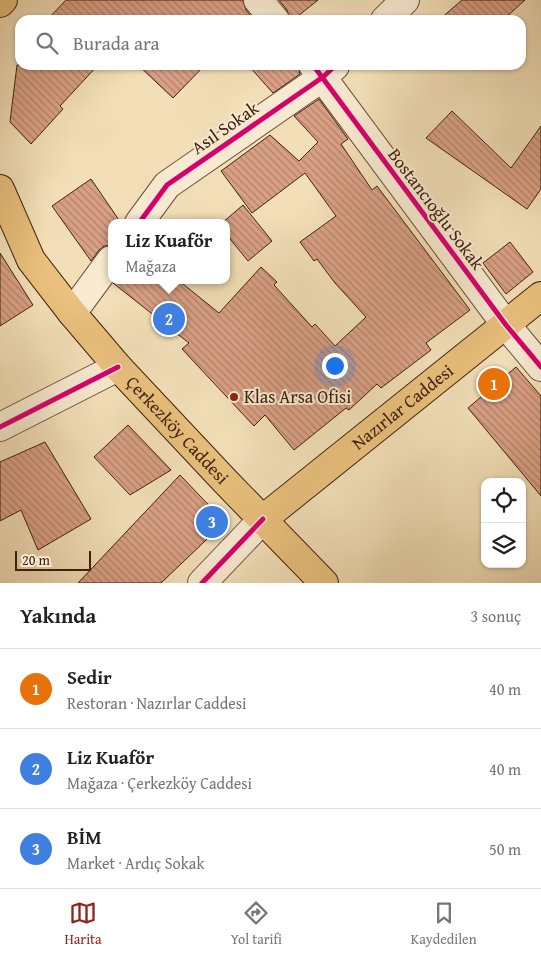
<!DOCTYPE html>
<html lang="tr">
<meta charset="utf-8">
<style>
:root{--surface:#fff;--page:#f6f6f6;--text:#222;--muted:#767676;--line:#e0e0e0;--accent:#8f2418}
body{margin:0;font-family:"Gentium Book Plus",serif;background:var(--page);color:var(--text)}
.controls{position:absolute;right:15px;bottom:15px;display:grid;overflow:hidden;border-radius:10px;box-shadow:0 1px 4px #0004}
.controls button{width:45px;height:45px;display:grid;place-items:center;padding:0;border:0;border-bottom:1px solid var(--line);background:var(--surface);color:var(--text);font:25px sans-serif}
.scale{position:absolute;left:15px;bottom:12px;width:76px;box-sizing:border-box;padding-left:5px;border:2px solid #41210f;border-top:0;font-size:14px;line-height:18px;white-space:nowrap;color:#41210f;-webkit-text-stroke:4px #f7ead1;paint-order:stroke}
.you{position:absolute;left:334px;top:365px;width:18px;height:18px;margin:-12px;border:4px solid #fff;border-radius:50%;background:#1a73e8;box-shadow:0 0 0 8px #1a73e833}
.badge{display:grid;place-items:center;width:32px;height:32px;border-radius:50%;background:var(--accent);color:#fff;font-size:16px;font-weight:700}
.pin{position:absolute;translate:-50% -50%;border:2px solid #fff;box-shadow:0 1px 5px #0006}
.popup{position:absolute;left:108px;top:219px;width:122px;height:65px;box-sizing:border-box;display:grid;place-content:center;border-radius:10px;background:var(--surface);filter:drop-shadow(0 1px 4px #0005);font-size:16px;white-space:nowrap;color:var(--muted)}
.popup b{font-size:19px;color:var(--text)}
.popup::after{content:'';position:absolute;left:50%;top:100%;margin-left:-10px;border:10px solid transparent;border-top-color:var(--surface)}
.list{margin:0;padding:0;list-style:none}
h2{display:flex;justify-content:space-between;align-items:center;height:65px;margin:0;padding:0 20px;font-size:21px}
h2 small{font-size:16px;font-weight:400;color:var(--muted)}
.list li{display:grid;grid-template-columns:32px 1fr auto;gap:15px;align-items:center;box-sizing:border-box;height:80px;padding:0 20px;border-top:1px solid var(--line)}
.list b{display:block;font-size:19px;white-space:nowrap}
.list p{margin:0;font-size:16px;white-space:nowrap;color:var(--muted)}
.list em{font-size:16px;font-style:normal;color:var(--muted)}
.icon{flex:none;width:28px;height:28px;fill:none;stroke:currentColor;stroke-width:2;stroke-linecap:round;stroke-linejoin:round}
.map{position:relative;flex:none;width:541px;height:583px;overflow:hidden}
.search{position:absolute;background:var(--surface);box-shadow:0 1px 4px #0004;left:15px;right:15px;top:15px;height:55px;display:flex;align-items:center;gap:12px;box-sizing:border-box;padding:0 18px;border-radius:15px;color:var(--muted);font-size:19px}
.sheet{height:305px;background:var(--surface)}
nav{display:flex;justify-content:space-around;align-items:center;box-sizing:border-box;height:70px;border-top:1px solid var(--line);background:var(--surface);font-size:14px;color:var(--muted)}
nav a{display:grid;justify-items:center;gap:2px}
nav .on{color:var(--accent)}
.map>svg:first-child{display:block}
.building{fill:url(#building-back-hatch);stroke:#41210f}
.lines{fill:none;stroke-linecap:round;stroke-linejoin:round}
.street-casing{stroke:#6d5039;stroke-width:30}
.primary-casing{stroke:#41210f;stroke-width:30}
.street{stroke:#f7ead1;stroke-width:28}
.primary{stroke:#e9c07c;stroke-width:28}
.cycleway-casing{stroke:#f7ead1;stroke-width:8}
.cycleway{stroke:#d6006c;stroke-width:5}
.poi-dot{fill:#8f2418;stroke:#f7ead1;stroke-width:2}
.labels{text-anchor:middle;stroke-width:4;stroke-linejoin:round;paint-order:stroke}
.street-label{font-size:18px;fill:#41210f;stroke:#f7ead1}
.poi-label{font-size:18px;fill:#41210f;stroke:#f7ead1;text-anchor:start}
</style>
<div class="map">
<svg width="541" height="583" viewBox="0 0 541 583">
<defs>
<pattern id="building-back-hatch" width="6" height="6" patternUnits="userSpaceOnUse" patternTransform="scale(1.25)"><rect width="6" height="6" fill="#d9a085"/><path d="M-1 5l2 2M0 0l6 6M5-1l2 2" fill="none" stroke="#b2826b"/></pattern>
</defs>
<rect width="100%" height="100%" fill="#f2dfb8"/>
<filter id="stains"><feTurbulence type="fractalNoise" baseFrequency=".004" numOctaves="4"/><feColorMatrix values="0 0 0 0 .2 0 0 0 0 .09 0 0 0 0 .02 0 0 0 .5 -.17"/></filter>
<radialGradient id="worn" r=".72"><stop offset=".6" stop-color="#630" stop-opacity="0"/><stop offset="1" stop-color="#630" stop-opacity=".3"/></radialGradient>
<g class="building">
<polygon points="66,0 243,0 246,10 254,20 47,20"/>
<polygon points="279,0 318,0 293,20 290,20 287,10"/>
<polygon points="462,0 525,0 503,20 439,20"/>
<polygon points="17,65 98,65 60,106 63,109 31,144 10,122"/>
<polygon points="138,65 205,65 173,98"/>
<polygon points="248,65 298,65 300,74 273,93"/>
<polygon points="319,99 348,139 341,144 372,190 377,186 470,310 426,343 431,350 381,388 377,384 349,410 346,408 294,450 265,415 254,426 182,349 189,343 113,283 116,280 178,280 219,313 261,267 277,282 274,285 312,327 315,324 335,346 366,317 335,283 317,259 314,261 300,242 336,216 305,173 252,213 221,171 270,135 299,161 318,142 294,116"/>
<polygon points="452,111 511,168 541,126 541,189 527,209 426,138"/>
<polygon points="91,179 121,223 112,223 112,245 104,246 99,250 91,261 52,206"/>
<polygon points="243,205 272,241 248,261 226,234 226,223 222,223"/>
<polygon points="510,242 533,272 506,294 483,263"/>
<polygon points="0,253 33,305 0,326"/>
<polygon points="516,367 541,396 541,496 468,408"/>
<polygon points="128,425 171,470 130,495 94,457"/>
<polygon points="45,442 91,519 38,550 21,510 0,521 0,462"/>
<polygon points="180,475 225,522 161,583 78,583"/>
</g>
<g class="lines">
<defs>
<g id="street">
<polyline points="258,0 275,20"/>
<polyline points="385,20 405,0"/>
<polyline points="313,65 506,325 541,367"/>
<polyline points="139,223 167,185 323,77 335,66"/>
<polyline points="72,313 111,260"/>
<polyline points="0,427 118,367"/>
<polyline points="202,583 263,519"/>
</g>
<g id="primary">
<polyline points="0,3 3,0"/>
<path id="s1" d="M 0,189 L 31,260 L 72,313 L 118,367 L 225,481 L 324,583"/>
<path id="s2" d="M 263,519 L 541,296"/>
</g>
</defs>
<use href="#street" class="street-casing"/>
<use href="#primary" class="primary-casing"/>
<use href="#street" class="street"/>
<use href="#primary" class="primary"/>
<defs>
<g id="cycleway">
<polyline points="313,65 506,325 541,367"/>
<polyline points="139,223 167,185 323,77 336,65"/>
<polyline points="0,427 118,367"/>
<polyline points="202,583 263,519"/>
</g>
</defs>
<use href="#cycleway" class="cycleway-casing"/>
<use href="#cycleway" class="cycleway"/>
</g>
<circle class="poi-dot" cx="234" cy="397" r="5"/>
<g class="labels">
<g class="street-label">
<text transform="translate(225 128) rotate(-35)" y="6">Asıl Sokak</text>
<text transform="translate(436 209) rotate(53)" y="6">Bostancıoğlu Sokak</text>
<text dy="6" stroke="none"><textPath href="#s2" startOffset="179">Nazırlar Caddesi</textPath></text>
<text dy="6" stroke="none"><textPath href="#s1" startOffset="302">Çerkezköy Caddesi</textPath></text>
</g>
<g class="poi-label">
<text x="244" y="403">Klas Arsa Ofisi</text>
</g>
</g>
<rect width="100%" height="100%" filter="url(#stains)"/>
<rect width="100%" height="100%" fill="url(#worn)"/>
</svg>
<div class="controls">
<button><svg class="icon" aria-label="locate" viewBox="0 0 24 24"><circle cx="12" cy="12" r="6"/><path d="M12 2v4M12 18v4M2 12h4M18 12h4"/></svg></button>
<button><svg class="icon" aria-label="layers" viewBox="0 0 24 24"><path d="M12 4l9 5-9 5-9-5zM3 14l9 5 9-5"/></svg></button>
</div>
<div class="scale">20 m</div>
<div class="you"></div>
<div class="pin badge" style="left:494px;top:384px;background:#e8710a">1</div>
<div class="pin badge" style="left:169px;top:319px;background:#3f7fe0">2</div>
<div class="popup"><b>Liz Kuaför</b>Mağaza</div>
<div class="pin badge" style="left:212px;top:522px;background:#3f7fe0">3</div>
<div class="search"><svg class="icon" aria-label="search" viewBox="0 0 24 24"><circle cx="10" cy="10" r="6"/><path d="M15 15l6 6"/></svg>Burada ara</div>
</div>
<section class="sheet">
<h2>Yakında<small>3 sonuç</small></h2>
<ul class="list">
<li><span class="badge" style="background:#e8710a">1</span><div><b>Sedir</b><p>Restoran · Nazırlar Caddesi</p></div><em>40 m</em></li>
<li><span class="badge" style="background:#3f7fe0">2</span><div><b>Liz Kuaför</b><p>Mağaza · Çerkezköy Caddesi</p></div><em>40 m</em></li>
<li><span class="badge" style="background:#3f7fe0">3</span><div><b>BİM</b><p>Market · Ardıç Sokak</p></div><em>50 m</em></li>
</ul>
</section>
<nav>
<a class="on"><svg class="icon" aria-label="map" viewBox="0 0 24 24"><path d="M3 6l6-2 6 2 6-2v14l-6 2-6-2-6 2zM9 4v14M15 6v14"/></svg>Harita</a>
<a><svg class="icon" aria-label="directions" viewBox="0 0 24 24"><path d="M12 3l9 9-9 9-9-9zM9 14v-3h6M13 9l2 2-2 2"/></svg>Yol tarifi</a>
<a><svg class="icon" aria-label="saved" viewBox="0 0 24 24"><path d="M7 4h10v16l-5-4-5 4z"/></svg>Kaydedilen</a>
</nav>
